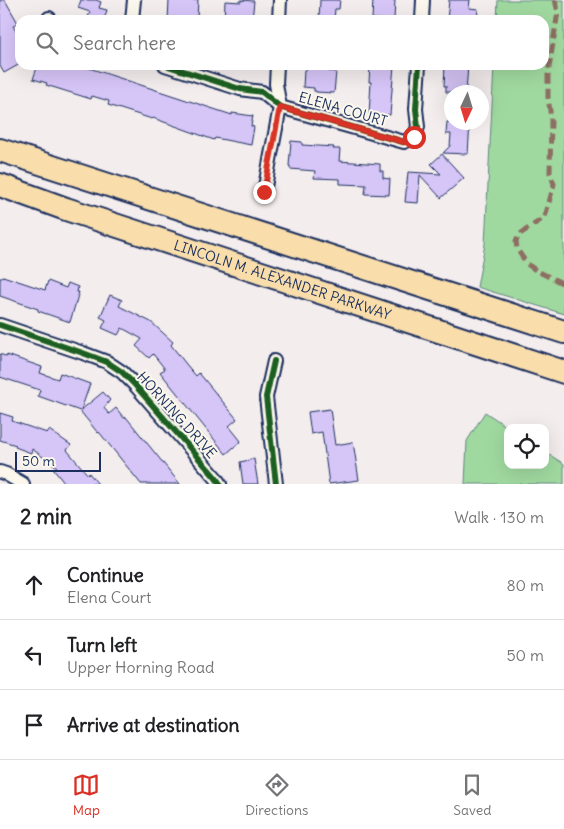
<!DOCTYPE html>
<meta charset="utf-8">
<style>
:root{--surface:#fff;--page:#f6f6f6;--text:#202124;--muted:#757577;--line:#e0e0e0;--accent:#d93025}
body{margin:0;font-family:Delius,sans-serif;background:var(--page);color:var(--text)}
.controls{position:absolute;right:15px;bottom:15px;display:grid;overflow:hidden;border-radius:10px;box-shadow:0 5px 20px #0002}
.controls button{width:45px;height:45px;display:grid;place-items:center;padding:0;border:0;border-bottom:1px solid var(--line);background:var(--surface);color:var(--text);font:25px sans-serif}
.compass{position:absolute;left:444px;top:85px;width:45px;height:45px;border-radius:50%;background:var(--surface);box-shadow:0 5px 20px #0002;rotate:184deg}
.scale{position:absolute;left:15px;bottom:12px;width:86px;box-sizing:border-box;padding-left:5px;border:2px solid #1b2f5e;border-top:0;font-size:14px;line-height:18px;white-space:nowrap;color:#1b2f5e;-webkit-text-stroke:4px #fbf7ec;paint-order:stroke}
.stop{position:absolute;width:15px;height:15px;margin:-11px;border:4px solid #d93025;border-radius:50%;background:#fff}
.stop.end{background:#d93025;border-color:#fff;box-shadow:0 1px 5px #0008}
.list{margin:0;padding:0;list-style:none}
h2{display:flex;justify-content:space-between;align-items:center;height:65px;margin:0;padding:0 20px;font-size:21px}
h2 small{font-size:16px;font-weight:400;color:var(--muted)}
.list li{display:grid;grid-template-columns:32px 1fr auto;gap:15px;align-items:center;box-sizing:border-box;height:70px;padding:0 20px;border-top:1px solid var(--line)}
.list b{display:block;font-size:19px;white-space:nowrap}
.list p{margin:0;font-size:16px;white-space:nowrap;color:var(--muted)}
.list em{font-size:16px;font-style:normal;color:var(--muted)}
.icon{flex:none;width:28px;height:28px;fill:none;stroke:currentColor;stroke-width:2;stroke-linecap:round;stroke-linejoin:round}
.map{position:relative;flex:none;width:564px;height:484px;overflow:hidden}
.search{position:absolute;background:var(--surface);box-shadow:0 5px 20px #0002;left:15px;right:15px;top:15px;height:55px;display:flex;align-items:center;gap:12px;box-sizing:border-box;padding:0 18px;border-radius:15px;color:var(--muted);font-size:19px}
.sheet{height:275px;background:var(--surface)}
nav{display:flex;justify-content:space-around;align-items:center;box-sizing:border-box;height:70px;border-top:1px solid var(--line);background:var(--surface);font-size:14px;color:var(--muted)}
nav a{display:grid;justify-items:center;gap:2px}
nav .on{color:var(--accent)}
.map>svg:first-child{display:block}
.green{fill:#a0d99f;stroke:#5e847e}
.building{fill:#d6c5f7;stroke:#1b2f5e}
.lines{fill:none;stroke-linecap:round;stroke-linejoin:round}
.minor-casing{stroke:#1b2f5e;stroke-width:16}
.motorway-casing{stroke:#1b2f5e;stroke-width:26}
.minor{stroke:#fbf7ec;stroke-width:12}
.motorway{stroke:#f9deab;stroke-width:22}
.quiet{stroke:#8d6e63;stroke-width:5;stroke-dasharray:10 5;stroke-linecap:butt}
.cycleway-casing{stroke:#fbf7ec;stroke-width:9}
.cycleway{stroke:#1b5e20;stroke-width:6}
.route{stroke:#d93025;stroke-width:6}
.labels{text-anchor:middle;stroke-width:4;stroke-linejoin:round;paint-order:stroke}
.street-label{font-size:14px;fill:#1b2f5e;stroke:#fbf7ec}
</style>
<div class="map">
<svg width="564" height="484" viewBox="0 0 564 484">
<rect width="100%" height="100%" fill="#f4edee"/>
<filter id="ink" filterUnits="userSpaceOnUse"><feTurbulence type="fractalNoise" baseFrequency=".02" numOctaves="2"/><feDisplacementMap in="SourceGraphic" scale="10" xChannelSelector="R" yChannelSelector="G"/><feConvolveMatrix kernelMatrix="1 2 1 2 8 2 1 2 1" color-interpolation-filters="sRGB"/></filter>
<g filter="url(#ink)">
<g class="green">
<polygon points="498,0 564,0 564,314 477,287 485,244 494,65 544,65 544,20 497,20"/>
<polygon points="485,412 509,428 508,428 508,465 545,465 545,452 564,464 564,484 465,484 467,441"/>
</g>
<g class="building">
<polygon points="0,0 5,0 18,23 13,26 20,38 20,41 16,43 20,49 20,52 16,54 20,61 20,64 4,73 0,66"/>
<polygon points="81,0 96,0 101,2 99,8 107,10 104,20 87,20 90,12 78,8"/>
<polygon points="169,0 198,0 197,20 168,20"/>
<polygon points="241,0 254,1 252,20 224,20 225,1 241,2"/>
<polygon points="320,0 340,0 339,9 335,9 334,20 319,20"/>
<polygon points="373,0 395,0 394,20 372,19"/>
<polygon points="449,0 470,0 469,8 478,9 477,20 447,20"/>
<polygon points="38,65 80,65 232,115 232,113 253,116 251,126 254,127 251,145 215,138 214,140 153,118 152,119 108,105 109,101 92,96 91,99 46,85 47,83 33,79"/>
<polygon points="307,65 328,65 328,71 336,72 334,93 316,92 316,91 314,91 314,88 303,87 304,70 306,70"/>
<polygon points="370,65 394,65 390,115 369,114 371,82 369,82"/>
<polygon points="445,65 468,65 466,92 446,92 446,86 444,86"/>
<polygon points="447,122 470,122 468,154 443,153 450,146 451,134 446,134"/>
<polygon points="291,141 302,142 302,145 334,147 333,149 340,149 339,161 380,164 380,171 383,171 383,178 390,179 389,195 365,194 366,185 340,184 340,179 314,178 315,171 290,169 290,166 289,166"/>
<polygon points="442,154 464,178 441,198 420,175 418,203 405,202 408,172 441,174 431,164"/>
<polygon points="3,276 45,290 48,281 66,288 68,283 78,287 77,292 79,292 70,322 38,311 38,309 0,296 0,278 2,278"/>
<polygon points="110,295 122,300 119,306 151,322 173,342 171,345 186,364 196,376 199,373 237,419 229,426 241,441 226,454 160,372 165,369 153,354 149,358 136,346 142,339 122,328 118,335 102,328 106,320 100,317"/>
<polygon points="0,354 7,357 7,355 42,367 40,373 58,379 60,373 90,384 81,410 103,392 110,400 104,408 109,414 116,408 124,418 126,417 180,484 141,484 99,432 98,433 80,411 38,396 40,390 0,377"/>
<polygon points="330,409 335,445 353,442 359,480 329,484 322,432 311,434 308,412"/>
<polygon points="0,413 13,417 12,421 47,433 49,430 71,445 67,450 88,475 89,473 98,484 65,484 53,469 57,467 32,449 31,453 15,447 16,445 0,440"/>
<polygon points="254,459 258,484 243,484 240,462"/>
</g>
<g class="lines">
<defs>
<g id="minor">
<polyline points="49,18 51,20"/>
<polyline points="132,20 134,0"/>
<polyline points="279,20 280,0"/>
<polyline points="422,20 423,0"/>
<polyline points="165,65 240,89 262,92 280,107 404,142 414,137 418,127 416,109 419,65"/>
<polyline points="264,192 280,107 276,84 277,65"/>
<polyline points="0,325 83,353 107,362 122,372 135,385 216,478 220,484"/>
<polyline points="274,361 266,397 276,484"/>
<polyline points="0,472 6,474 23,484"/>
</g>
<g id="motorway">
<polyline points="0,150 564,332"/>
<path id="s1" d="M 0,185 L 66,209 L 564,372"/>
</g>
</defs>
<use href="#minor" class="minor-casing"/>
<use href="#motorway" class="motorway-casing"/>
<use href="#minor" class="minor"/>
<use href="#motorway" class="motorway"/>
<polyline class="quiet" points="555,0 558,12 548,74 548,97 551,118 550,173 554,184 545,217 520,234 516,241 517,249 527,264 537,271 564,284"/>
<defs>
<g id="cycleway">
<polyline points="165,65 240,89 262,92 280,107 404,142 414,137 418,127 416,109 419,65"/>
<polyline points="0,325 83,353 107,362 122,372 135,385 216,478 220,484"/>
<polyline points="274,361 266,397 276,484"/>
</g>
</defs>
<use href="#cycleway" class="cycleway-casing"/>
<use href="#cycleway" class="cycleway"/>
</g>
</g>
<g class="lines" filter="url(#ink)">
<polyline class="route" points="264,192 280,107 404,142 414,137"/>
</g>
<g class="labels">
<g class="street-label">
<text transform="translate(343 109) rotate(16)" y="5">ELENA COURT</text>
<text dy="5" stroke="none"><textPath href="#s1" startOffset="298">LINCOLN M. ALEXANDER PARKWAY</textPath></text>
<text transform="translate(177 415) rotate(48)" y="5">HORNING DRIVE</text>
</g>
</g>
</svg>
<div class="controls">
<button><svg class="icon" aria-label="locate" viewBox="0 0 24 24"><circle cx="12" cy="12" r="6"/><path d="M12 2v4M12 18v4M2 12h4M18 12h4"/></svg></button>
</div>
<svg class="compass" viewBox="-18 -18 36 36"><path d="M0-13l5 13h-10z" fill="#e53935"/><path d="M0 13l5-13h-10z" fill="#757577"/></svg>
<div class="scale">50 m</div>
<div class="stop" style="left:414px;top:137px"></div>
<div class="stop end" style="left:264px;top:192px"></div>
<div class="search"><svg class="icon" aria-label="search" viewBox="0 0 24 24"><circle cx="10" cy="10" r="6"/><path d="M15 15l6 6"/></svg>Search here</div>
</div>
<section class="sheet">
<h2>2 min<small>Walk · 130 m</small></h2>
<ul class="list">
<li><svg class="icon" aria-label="ahead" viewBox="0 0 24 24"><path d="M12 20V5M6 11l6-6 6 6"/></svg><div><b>Continue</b><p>Elena Court</p></div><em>80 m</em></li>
<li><svg class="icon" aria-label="left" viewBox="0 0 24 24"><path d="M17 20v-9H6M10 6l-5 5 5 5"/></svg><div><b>Turn left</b><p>Upper Horning Road</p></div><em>50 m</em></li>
<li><svg class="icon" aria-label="arrive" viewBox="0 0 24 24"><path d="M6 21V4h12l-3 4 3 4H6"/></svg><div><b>Arrive at destination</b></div></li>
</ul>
</section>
<nav>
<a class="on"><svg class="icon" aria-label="map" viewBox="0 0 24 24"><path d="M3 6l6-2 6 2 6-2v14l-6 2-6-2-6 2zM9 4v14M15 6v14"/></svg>Map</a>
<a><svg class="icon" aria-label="directions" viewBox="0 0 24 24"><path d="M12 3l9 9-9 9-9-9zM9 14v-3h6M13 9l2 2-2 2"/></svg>Directions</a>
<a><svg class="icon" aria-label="saved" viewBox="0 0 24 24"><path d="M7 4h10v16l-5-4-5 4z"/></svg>Saved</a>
</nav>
